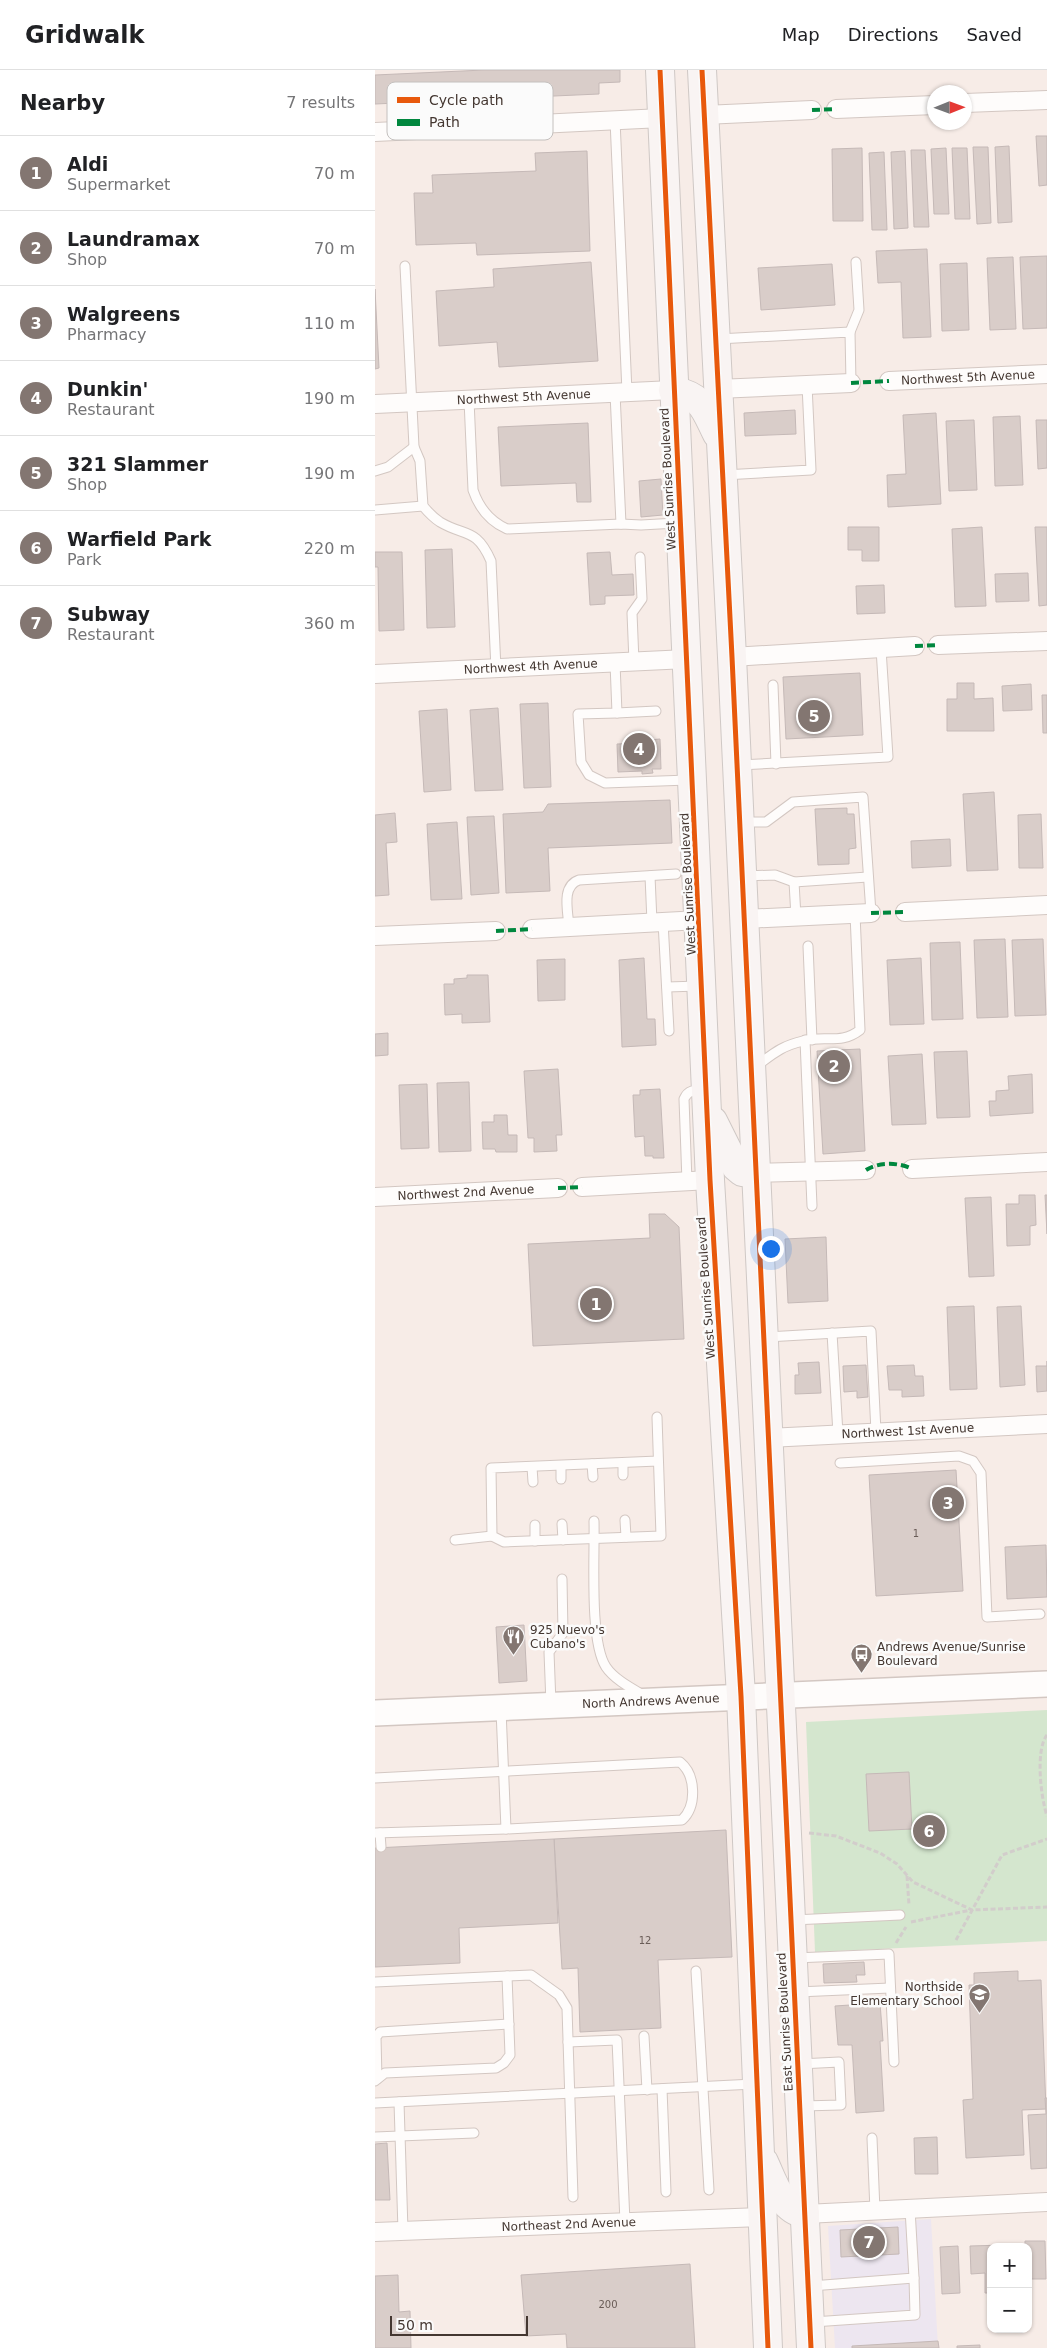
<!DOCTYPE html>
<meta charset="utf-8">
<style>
:root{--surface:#fff;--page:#f6f6f6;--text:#202124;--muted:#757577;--line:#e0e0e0;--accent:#837671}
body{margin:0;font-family:"DejaVu Sans",sans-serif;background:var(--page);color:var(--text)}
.controls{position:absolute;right:15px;bottom:15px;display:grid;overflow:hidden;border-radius:10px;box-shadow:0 1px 4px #0004}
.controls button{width:45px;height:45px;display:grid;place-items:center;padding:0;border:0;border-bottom:1px solid var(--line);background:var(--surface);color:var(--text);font:25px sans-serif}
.compass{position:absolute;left:552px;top:15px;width:45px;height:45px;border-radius:50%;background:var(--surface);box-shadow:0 1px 4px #0004;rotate:89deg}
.scale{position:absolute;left:15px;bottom:12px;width:138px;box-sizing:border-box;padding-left:5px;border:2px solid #443731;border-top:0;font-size:14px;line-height:18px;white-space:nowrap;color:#443731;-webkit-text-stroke:4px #fbfbfb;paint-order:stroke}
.you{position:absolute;left:395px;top:1178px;width:18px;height:18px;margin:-12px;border:4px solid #fff;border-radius:50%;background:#1a73e8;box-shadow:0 0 0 8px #1a73e833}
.badge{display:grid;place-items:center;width:32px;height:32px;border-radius:50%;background:var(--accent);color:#fff;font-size:16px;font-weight:700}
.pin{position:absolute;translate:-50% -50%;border:2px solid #fff;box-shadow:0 1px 5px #0006}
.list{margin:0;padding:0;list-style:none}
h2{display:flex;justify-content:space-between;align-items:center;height:65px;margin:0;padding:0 20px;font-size:21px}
h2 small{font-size:16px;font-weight:400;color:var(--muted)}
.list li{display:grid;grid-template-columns:32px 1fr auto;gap:15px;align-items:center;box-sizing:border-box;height:75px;padding:0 20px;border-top:1px solid var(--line)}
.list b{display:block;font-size:19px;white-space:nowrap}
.list p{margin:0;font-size:16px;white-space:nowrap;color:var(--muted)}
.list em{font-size:16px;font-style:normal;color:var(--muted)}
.map{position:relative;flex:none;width:672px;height:2278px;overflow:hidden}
header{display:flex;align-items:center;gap:30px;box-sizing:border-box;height:70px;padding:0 25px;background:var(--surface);border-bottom:1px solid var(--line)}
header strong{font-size:24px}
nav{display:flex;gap:28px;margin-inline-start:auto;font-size:18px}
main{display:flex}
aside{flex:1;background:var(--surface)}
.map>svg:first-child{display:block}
.commercial{fill:#ede6f0}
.green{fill:#d4e6ce}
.building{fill:#d9cdc9;stroke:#c5b9b7}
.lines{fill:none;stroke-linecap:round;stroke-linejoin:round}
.lane-casing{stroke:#d3c7c2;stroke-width:11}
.street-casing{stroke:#d3c7c2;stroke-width:20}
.secondary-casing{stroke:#d3c7c2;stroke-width:28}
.primary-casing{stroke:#cfc8c5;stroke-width:30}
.path{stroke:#d2cdcb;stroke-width:3;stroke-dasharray:5 2.5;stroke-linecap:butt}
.lane{stroke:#fefcfb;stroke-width:9}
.street{stroke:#fefcfb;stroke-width:18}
.secondary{stroke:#fefcfb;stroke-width:25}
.primary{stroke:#f9f4f3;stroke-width:28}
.quiet{stroke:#00873e;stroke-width:4;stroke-dasharray:8 4;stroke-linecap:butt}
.cycleway-casing{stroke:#fbfbfb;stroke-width:8}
.cycleway{stroke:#e8590c;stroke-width:5}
.labels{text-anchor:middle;stroke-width:5;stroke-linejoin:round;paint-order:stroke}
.number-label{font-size:10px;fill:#695c57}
.street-label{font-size:12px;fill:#443731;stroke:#fbfbfb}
.poi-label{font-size:12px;fill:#443731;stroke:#fbfbfb;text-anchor:start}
.key{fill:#fbfbfb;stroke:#c4c0be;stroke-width:1}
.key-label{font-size:14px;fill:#443731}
</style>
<header>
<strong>Gridwalk</strong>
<nav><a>Map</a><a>Directions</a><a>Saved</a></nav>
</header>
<main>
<aside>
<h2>Nearby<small>7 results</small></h2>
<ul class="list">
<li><span class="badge">1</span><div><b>Aldi</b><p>Supermarket</p></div><em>70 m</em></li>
<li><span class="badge">2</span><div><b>Laundramax</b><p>Shop</p></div><em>70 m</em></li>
<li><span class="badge">3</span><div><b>Walgreens</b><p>Pharmacy</p></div><em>110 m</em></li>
<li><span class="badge">4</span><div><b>Dunkin'</b><p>Restaurant</p></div><em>190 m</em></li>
<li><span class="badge">5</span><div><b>321 Slammer</b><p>Shop</p></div><em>190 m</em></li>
<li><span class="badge">6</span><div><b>Warfield Park</b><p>Park</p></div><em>220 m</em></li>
<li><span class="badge">7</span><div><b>Subway</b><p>Restaurant</p></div><em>360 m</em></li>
</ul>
</aside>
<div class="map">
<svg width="672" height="2278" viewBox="0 0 672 2278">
<rect width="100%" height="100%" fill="#f7ece7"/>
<polygon class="commercial" points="556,2149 563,2278 460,2278 453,2156"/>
<polygon class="green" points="672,1640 672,1871 440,1882 431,1652"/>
<g class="building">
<polygon points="109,0 245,0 245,12 224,13 224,24 0,34 0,5"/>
<polygon points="661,66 672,66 672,115 664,116"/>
<polygon points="634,76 637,152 623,153 620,77"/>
<polygon points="598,77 613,77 616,153 602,154"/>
<polygon points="487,78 488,151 458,151 457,79"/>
<polygon points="571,78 574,144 559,144 556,79"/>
<polygon points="577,78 592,78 595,149 580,149"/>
<polygon points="536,80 550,80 554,157 539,157"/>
<polygon points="212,81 215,181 102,185 101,173 41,175 39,123 58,123 57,105 161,101 160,83"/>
<polygon points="530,81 533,158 519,159 516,82"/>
<polygon points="509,82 512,160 497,160 494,83"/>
<polygon points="552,179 556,267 528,268 526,212 503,213 501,181"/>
<polygon points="672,186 672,258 648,259 645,187"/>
<polygon points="638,187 641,259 615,260 612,188"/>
<polygon points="216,192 223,291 124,297 122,272 64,276 61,221 119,217 118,199"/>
<polygon points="592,193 594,260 567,261 565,194"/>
<polygon points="457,194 460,235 386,240 383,198"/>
<polygon points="0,219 4,298 0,299"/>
<polygon points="420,340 421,364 370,366 369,343"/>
<polygon points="561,343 566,434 513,437 512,405 531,404 528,345"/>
<polygon points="645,346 648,415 620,416 618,347"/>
<polygon points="599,350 602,420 574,421 571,351"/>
<polygon points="661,350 672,350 672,398 663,399"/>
<polygon points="213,353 216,432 202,432 201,413 126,416 123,357"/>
<polygon points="286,409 288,445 266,447 264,411"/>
<polygon points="473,457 504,457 504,491 487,491 487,480 473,480"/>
<polygon points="607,457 611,536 580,537 577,459"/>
<polygon points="660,457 672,457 672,535 664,536"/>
<polygon points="77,479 80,557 52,558 50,480"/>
<polygon points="0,482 27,482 29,560 4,561 3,497 0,497"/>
<polygon points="235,482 237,505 258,504 259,525 230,526 230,534 215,535 212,483"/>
<polygon points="653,503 654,531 621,532 620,504"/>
<polygon points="509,515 510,543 482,544 481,516"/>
<polygon points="485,603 488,665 411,669 408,607"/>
<polygon points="582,613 599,613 599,629 618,628 619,661 572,661 572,629 582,629"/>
<polygon points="656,614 657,640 628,641 627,616"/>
<polygon points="667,625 672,625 672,663 668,663"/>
<polygon points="173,633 176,717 149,718 145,634"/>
<polygon points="123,638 128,720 100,721 95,640"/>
<polygon points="72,639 76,720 49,722 44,641"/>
<polygon points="285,669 286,699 277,699 278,703 267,704 267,701 243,702 242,674 273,673 273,670"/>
<polygon points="619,722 623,800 592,801 588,724"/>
<polygon points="295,730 297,773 173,778 175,821 131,823 128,744 168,742 173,734"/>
<polygon points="472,738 472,744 479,744 481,778 474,779 474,794 443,795 440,739"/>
<polygon points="20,743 22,772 11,773 14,825 0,826 0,745"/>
<polygon points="666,744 668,798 644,798 643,745"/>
<polygon points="119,746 124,823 96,825 92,747"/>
<polygon points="82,752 87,829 56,830 52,754"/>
<polygon points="575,769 576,796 537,798 536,771"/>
<polygon points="630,869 633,947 602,948 599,870"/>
<polygon points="668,869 671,945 640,946 637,870"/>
<polygon points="585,872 588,949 557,950 555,873"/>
<polygon points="269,888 272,949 280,949 281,975 247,977 244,890"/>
<polygon points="546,888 549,954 515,955 512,890"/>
<polygon points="190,889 190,930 163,931 162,890"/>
<polygon points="92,905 113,905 115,952 87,953 87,944 70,945 69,914 79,914 79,909 92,908"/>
<polygon points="13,963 13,985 0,986 0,964"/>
<polygon points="485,979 490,1081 448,1084 442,981"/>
<polygon points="592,981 595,1047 562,1048 559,982"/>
<polygon points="547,984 551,1054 517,1055 513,986"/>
<polygon points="183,999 187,1065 181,1065 182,1081 159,1082 159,1068 153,1068 149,1001"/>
<polygon points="657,1004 658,1043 615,1046 614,1031 621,1031 621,1021 634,1020 633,1006"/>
<polygon points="94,1012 96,1081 64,1082 62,1013"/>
<polygon points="52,1014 54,1078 26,1079 24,1015"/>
<polygon points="285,1019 289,1088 278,1088 278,1086 270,1086 269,1066 260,1067 258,1025 265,1025 265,1020"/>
<polygon points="119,1045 132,1045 133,1065 142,1065 142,1082 121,1082 120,1079 108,1079 107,1052 119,1052"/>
<polygon points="644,1125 660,1125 661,1155 655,1156 655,1175 632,1176 631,1134 644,1134"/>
<polygon points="670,1125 672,1125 672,1164"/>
<polygon points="616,1127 619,1206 594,1207 590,1128"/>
<polygon points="274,1144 290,1144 304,1157 309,1269 158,1276 153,1174 275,1168"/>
<polygon points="451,1167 453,1231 413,1233 410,1169"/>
<polygon points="599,1236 602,1319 575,1320 572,1237"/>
<polygon points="646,1236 650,1315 625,1317 622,1237"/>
<polygon points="672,1291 672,1321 662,1322 661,1296 672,1296"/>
<polygon points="444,1292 446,1323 420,1324 420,1305 424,1305 423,1293"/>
<polygon points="491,1295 493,1327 482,1328 482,1321 469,1322 468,1296"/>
<polygon points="539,1295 540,1306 548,1306 549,1326 527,1327 527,1320 514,1320 512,1296"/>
<polygon points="581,1400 588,1521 501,1526 494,1405"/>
<polygon points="671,1475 672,1527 632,1529 630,1477"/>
<polygon points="149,1555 152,1611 124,1613 121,1557"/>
<polygon points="534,1702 537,1759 494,1761 491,1704"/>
<polygon points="351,1760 357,1887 283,1890 286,1958 205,1962 203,1898 187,1899 179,1769"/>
<polygon points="179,1769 183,1853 84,1858 85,1893 0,1897 0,1778"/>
<polygon points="489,1892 490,1905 481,1905 482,1912 449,1913 448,1894"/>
<polygon points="643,1901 643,1911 666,1910 671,2039 647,2040 649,2085 591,2088 588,2030 598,2029 594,1915 599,1915 599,1903"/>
<polygon points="505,1933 508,1971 505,1971 509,2041 481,2043 477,1975 463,1975 460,1936"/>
<polygon points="670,2028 672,2028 672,2098 656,2099 653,2045 671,2044"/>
<polygon points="562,2067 563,2104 540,2104 539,2068"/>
<polygon points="12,2073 15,2130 0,2130 0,2074"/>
<polygon points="523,2157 524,2184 466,2187 465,2160"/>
<polygon points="650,2171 670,2171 671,2209 653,2209 653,2177 650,2177"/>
<polygon points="630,2175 631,2177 616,2177 616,2223 610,2223 610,2203 596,2204 595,2176"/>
<polygon points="583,2176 585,2223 567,2224 565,2177"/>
<polygon points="315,2194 320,2278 192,2278 191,2264 151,2266 146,2205"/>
<polygon points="23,2205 24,2242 35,2241 36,2278 0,2278 0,2206"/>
<polygon points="563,2271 564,2278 477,2278 477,2276"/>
<polygon points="605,2275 605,2278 582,2278 582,2276"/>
</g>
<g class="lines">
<defs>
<g id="lane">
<polyline points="240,50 252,322"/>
<path d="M 30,196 L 39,377 L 45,391 L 48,436 C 53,442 59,448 65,452 C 90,467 101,457 116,491 L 121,599"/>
<polyline points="475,262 484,240 481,192"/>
<polyline points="343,269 475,262 476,313"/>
<polyline points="240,323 246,454"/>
<path d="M 94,330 L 98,420 C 104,438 114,451 132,459 L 246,454 L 266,455 L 302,453"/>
<polyline points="0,401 13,397 39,377"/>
<polyline points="349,405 436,400 432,315"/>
<polyline points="0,440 48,436"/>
<polyline points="259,592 257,543 267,529 265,487"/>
<polyline points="240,593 242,643 203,644 206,692 214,705 230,713 313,710"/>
<polyline points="398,615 401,694"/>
<polyline points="242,643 281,641"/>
<polyline points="365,695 513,687 506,579"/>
<polyline points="369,752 391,752 418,732 488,727 496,843"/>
<polyline points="275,806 277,852"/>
<polyline points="369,806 400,805 419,812 493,807"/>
<polyline points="419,812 421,847"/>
<polyline points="288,852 294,961"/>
<path d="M 194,857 C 193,841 186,816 204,810 L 301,804"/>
<polyline points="433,876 437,970"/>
<polyline points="292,917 324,916"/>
<polyline points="430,970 437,1136"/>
<path d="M 380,997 C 398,984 406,976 428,971 C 450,965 466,975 485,960 L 480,844"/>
<path d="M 312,1112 L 309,1029 C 313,1020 319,1020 329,1020"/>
<polyline points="457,1263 463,1364"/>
<polyline points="392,1267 496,1261 501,1362"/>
<polyline points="282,1347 286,1466 129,1472 117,1466 116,1398 283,1391"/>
<polyline points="248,1393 248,1405"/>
<polyline points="465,1393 584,1386 598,1391 606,1403 612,1547 665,1544"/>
<polyline points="217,1394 218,1407"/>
<polyline points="186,1396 186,1409"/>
<polyline points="157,1397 158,1412"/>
<polyline points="250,1450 251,1467"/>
<path d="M 219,1451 C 220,1485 214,1571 231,1597 C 239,1609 256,1618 268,1625"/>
<polyline points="187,1454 188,1470"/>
<polyline points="160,1455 160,1471"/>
<polyline points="80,1470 117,1466"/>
<polyline points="176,1634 174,1582 188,1563 187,1509"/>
<polyline points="126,1640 131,1759"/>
<path d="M 0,1708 L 305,1692 C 321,1705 322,1736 307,1750 L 131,1759 L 0,1763"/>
<polyline points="5,1763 6,1777"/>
<polyline points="418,1850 525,1845"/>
<polyline points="420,1888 514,1884 519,1992"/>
<polyline points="321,1901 334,2120"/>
<polyline points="132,1906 156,1905 184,1925 192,1938 198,2127"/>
<polyline points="0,1912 132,1906 135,1985 129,1993 121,1998 10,2003 0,2011"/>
<polyline points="422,1922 515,1918"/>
<polyline points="269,1966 272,2020"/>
<polyline points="193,1972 242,1970 250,2152"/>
<polyline points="425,1994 464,1992 466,2035 427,2036"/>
<polyline points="2,2009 1,1967 5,1962 134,1954"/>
<polyline points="287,2019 291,2122"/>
<polyline points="24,2032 28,2161"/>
<polyline points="0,2033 379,2014"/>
<polyline points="0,2067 99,2063"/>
<polyline points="497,2068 500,2141"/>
<polyline points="436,2216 539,2208 535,2139"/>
<polyline points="438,2252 540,2245 539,2208"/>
</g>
<g id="street">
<polyline points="590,33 672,30"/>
<polyline points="461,39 560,35"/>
<polyline points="329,45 437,40"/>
<polyline points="0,62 287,48"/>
<path id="s1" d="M 514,311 L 672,304"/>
<polyline points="342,319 476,313"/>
<path id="s2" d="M 0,334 L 298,320"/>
<polyline points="563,575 672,571"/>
<polyline points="357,587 540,576"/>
<path id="s3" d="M 0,604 L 312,589"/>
<polyline points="530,842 672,835"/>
<polyline points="369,849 496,843"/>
<polyline points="157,859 325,850"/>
<polyline points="0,866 121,861"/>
<polyline points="537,1099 672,1092"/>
<polyline points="380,1103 491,1100"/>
<polyline points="207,1117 335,1110"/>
<path id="s4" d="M 0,1127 L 183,1118"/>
<path id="s5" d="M 393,1368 L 672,1354"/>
<polyline points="430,2144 672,2132"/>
<path id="s6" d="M 0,2162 L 386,2147"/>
</g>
<g id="secondary">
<path id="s7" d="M 0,1643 L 672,1614"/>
</g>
<g id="primary">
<polyline points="285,0 335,1110 366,1626 393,2278"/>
<polyline points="327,0 357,587 436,2278"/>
<path d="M 298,320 C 328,327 329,338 342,364"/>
<polyline points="338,1051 361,1097 367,1102 380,1103"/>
<path d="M 389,2092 C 398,2111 406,2140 430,2144"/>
</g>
</defs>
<use href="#lane" class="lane-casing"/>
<use href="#street" class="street-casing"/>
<use href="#secondary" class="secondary-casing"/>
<use href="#primary" class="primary-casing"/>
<g class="path">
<path d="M 672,1665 C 660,1680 666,1728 672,1746"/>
<polyline points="434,1763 461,1766 505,1783 522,1794 538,1812 597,1840 672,1837"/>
<polyline points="532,1806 534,1835"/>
<polyline points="536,1852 596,1840"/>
<polyline points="581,1870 627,1785 672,1769"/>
<polyline points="521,1873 531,1857"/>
</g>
<use href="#lane" class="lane"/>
<use href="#street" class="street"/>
<use href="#secondary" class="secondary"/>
<use href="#primary" class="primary"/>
<g class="quiet">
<polyline points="437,40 461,39"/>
<polyline points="476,313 514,311"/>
<polyline points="540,576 563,575"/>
<polyline points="496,843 530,842"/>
<polyline points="121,861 157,859"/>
<path d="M 491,1100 C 503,1092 524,1092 537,1099"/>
<polyline points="183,1118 207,1117"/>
</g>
<defs>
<g id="cycleway">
<polyline points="285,0 335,1110 366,1626 393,2278"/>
<polyline points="327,0 357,587 436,2278"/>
</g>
</defs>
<use href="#cycleway" class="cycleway-casing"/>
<use href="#cycleway" class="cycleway"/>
</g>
<defs>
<symbol id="restaurant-pin" viewBox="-11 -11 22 30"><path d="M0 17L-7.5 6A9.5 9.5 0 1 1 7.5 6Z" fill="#837671" stroke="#fbfbfb"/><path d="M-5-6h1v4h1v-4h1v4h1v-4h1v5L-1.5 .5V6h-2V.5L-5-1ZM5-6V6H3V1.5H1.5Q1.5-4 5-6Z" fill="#fff"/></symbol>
<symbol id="bus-pin" viewBox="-11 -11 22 30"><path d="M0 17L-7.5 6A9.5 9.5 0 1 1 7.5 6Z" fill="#837671" stroke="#fbfbfb"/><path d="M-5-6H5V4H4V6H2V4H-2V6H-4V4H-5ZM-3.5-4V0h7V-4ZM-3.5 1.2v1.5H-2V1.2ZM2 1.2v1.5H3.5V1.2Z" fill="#fff"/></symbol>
<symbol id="school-pin" viewBox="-11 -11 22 30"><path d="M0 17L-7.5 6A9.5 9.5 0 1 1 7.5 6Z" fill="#837671" stroke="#fbfbfb"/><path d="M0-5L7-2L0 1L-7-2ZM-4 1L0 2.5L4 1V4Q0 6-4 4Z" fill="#fff"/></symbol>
</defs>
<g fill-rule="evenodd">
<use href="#restaurant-pin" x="126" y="1554" width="25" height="34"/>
<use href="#bus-pin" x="474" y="1572" width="25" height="34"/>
<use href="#school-pin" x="592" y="1912" width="25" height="34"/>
</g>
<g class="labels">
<g class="number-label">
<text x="541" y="1467">1</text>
<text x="270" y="1874">12</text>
<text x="233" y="2238">200</text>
</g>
<g class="street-label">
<text dy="4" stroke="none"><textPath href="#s1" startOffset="79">Northwest 5th Avenue</textPath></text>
<text dy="4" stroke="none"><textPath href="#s2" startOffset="149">Northwest 5th Avenue</textPath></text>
<text transform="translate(293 409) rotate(-93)" y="4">West Sunrise Boulevard</text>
<text dy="4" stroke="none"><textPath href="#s3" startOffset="156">Northwest 4th Avenue</textPath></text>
<text transform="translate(313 814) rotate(-93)" y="4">West Sunrise Boulevard</text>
<text dy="4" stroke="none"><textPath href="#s4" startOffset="91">Northwest 2nd Avenue</textPath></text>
<text transform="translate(331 1218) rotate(-94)" y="4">West Sunrise Boulevard</text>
<text dy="4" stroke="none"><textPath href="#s5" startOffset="140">Northwest 1st Avenue</textPath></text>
<text dy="4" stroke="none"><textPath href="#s7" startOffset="276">North Andrews Avenue</textPath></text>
<text transform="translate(410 1952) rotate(-93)" y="4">East Sunrise Boulevard</text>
<text dy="4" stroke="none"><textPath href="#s6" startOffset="194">Northeast 2nd Avenue</textPath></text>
</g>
<g class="poi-label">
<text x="155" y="1564">925 Nuevo's<tspan x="155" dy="14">Cubano's</tspan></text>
<text x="502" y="1581">Andrews Avenue/Sunrise<tspan x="502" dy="14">Boulevard</tspan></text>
<text x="588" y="1921" text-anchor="end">Northside<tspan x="588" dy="14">Elementary School</tspan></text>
</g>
</g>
<rect x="12" y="12" width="166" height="58" rx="8" class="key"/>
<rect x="22" y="27" width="23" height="6" fill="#e8590c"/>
<rect x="22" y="49" width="23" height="7" fill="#00873e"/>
<g class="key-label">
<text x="54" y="35">Cycle path</text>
<text x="54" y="57">Path</text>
</g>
</svg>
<div class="controls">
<button>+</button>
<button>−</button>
</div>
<svg class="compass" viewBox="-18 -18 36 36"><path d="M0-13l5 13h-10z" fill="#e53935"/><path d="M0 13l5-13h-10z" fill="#757577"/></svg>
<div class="scale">50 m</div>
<div class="you"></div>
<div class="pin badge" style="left:221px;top:1234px">1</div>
<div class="pin badge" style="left:459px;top:996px">2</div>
<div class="pin badge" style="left:573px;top:1433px">3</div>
<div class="pin badge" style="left:264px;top:679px">4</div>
<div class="pin badge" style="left:439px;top:646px">5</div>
<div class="pin badge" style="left:554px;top:1761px">6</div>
<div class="pin badge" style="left:494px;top:2172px">7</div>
</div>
</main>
